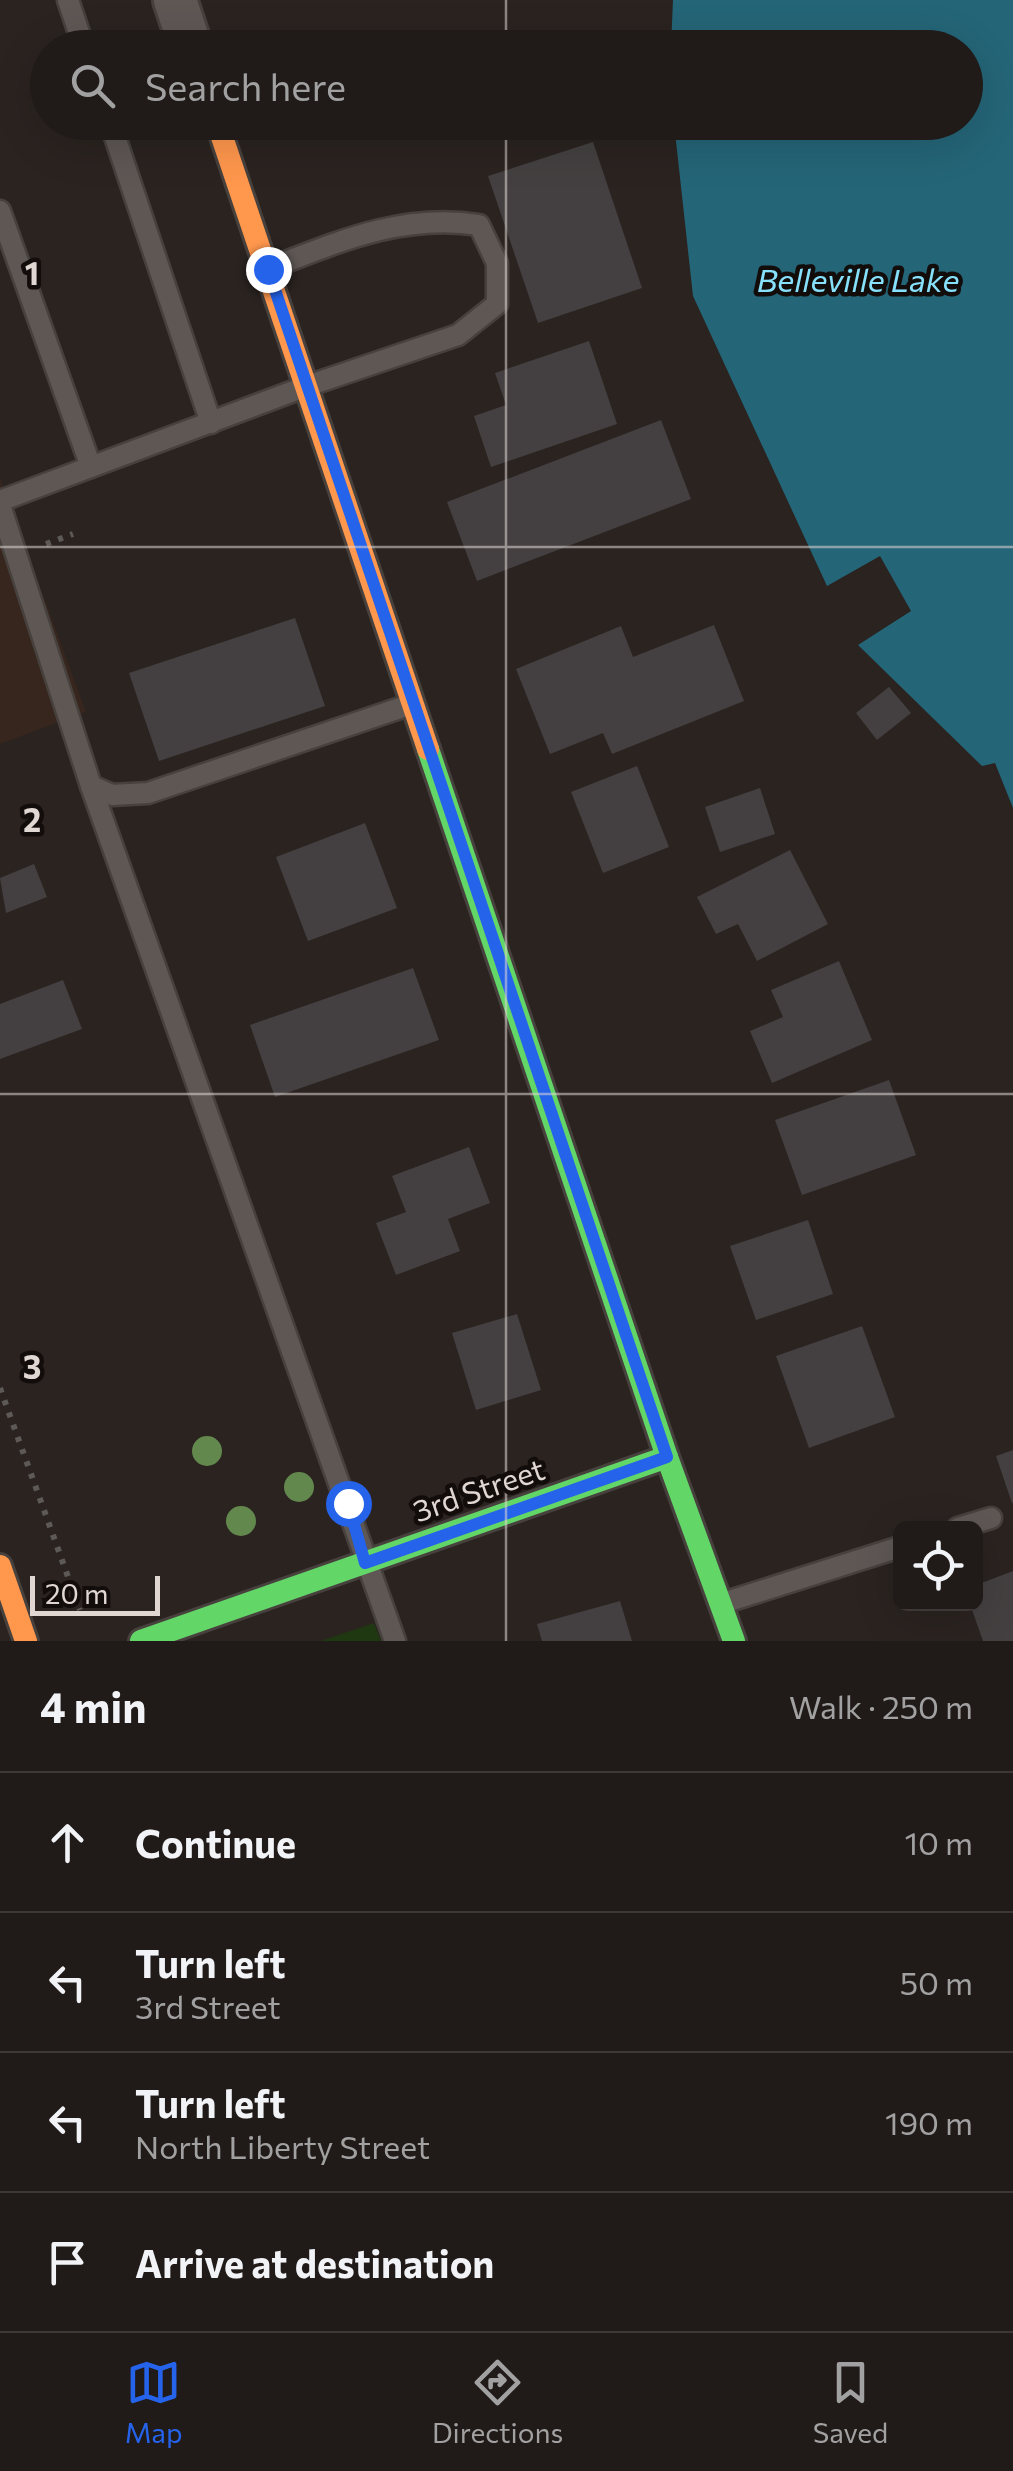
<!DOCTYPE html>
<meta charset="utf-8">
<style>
:root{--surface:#201a18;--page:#282321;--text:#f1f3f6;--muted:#a2a1a2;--line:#3d3837;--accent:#2563eb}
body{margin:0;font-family:Commissioner,sans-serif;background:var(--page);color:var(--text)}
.controls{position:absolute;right:30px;bottom:30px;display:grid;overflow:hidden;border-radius:15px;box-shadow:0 10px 40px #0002}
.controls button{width:90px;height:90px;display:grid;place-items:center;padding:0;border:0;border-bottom:2px solid var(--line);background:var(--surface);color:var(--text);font:50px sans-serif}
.scale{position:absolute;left:30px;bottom:25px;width:130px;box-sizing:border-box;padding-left:10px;border:5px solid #e0d7d3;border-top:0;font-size:28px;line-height:35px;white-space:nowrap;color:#e0d7d3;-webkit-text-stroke:8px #120c0a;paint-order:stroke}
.stop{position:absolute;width:30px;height:30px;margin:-22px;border:8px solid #2563eb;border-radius:50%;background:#fff}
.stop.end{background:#2563eb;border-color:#fff;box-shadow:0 2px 10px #0008}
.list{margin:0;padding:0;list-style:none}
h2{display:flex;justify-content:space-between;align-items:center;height:130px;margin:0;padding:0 40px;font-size:42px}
h2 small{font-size:32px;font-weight:400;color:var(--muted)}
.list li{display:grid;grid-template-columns:65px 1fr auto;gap:30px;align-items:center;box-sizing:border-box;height:140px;padding:0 40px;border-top:2px solid var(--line)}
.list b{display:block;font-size:38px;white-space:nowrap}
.list p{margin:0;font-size:32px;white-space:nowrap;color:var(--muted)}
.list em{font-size:32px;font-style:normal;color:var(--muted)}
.icon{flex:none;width:55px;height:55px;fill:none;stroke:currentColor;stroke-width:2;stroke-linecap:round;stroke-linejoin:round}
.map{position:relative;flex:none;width:1013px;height:1641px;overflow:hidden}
.search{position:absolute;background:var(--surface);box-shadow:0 10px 40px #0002;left:30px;right:30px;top:30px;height:110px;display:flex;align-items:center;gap:25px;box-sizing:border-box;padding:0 35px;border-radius:55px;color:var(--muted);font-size:38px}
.sheet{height:690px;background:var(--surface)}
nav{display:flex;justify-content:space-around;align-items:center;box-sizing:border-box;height:140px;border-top:2px solid var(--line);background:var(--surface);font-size:28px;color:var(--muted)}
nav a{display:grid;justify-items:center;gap:5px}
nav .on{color:var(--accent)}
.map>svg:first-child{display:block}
.built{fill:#37261d}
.green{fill:#203812}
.water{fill:#246577}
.building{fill:#444041}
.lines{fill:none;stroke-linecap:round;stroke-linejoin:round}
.lane-casing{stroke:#47413e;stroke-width:25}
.street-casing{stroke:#47413e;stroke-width:48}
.fast-casing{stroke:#47413e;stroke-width:28}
.slow-casing{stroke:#47413e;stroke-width:28}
.path{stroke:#5d5956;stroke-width:6;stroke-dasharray:5 8;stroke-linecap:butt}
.lane{stroke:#5e5754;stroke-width:20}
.street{stroke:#5e5754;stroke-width:42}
.fast{stroke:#63d668;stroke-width:22}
.slow{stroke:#ff974d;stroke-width:22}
.tree{fill:#63884d}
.route{stroke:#2563eb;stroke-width:12}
.grid{fill:none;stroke:#e0d7d3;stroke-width:2.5;stroke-opacity:0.55}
.labels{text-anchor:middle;stroke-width:9;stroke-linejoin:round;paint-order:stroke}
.street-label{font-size:30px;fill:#e0d7d3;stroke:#120c0a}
.water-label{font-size:32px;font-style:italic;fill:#87e1fd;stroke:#120c0a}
.grid-label{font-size:32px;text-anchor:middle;font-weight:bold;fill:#e0d7d3;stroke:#120c0a;stroke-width:9;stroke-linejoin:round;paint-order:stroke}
</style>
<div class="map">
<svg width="1013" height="1641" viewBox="0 0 1013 1641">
<rect width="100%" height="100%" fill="#2a2320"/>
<polygon class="built" points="0,478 86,712 0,744"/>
<polygon class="green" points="374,1623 381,1641 320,1641"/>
<polygon class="water" points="673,0 1013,0 1013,808 995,763 982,766 858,645 911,611 880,556 827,586 693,296 674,123 966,122 966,48 671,47"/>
<g class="building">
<polygon points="593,142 642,288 538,323 488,176"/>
<polygon points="589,341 617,424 491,467 474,416 506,405 495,373"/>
<polygon points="661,420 691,499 477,581 447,502"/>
<polygon points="295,618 325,706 159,761 129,673"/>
<polygon points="714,625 744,701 612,754 603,733 550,754 516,669 621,626 633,657"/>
<polygon points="889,687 911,713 877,740 856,713"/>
<polygon points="637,766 669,847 603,873 571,792"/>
<polygon points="760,788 775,834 720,852 705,807"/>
<polygon points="365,823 397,908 308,941 276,857"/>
<polygon points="790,850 828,924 757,961 738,924 716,934 697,897"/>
<polygon points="34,864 47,897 6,913 0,878"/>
<polygon points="839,961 872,1040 772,1083 750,1031 783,1017 771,990"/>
<polygon points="413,968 439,1040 275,1097 250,1025"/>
<polygon points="63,980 82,1029 0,1059 0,1004"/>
<polygon points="889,1080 916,1155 802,1195 775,1120"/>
<polygon points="469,1147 490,1203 448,1219 460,1251 396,1275 376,1223 406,1212 392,1176"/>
<polygon points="808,1220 833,1294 756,1320 730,1246"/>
<polygon points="517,1314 541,1390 476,1410 452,1333"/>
<polygon points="862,1326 895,1417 809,1448 776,1356"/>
<polygon points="1013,1450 1013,1503 1012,1503 996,1456"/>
<polygon points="1013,1571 1013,1641 983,1641 970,1604 976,1604 976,1585"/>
<polygon points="620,1601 632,1641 542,1641 537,1624"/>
</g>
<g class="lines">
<defs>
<g id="lane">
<polyline points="68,0 84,48"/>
<polyline points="110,122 211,423"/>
<polyline points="0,211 91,467"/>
<path d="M 0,501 L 307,386 L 458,335 L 497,304 L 497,263 L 479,225 C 404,213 340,241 270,268"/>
<polyline points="0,505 91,786 112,795 148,793 412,704"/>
<polyline points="91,786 395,1641"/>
<polyline points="958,1528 991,1518"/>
<polyline points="723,1603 900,1547"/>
</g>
<polyline id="street" points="175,0 191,48"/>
<g id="fast">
<polyline points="428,749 667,1457 734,1641"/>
<polyline points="141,1641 667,1457"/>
</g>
<g id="slow">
<polyline points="217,122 428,749"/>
<polyline points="0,1566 26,1641"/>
</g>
</defs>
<use href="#lane" class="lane-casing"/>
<use href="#street" class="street-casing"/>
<use href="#fast" class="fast-casing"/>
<use href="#slow" class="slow-casing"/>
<g class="path">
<polyline points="46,544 73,534"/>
<polyline points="0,1388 80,1610"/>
</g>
<use href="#lane" class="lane"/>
<use href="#street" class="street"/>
<use href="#fast" class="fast"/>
<use href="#slow" class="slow"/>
</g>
<g class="tree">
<circle cx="207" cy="1451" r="15"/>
<circle cx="299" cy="1487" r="15"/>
<circle cx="241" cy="1521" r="15"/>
</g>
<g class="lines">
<polyline class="route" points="268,269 667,1457 365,1563 348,1503"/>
</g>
<path class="grid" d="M 506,0 L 506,48M 506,122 L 506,1641M 0,547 L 1013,547M 0,1094 L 1013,1094"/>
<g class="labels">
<g class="street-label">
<text transform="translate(479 1491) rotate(-19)" y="10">3rd Street</text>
</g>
<g class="water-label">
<text x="858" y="292">Belleville Lake</text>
</g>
</g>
<g class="grid-label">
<text x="32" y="285">1</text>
<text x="32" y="832">2</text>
<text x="32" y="1379">3</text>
</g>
</svg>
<div class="controls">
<button><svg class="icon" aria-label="locate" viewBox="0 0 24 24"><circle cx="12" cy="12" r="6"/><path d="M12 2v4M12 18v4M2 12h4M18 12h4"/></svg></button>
</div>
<div class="scale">20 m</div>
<div class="stop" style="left:348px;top:1503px"></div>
<div class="stop end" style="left:268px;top:269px"></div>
<div class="search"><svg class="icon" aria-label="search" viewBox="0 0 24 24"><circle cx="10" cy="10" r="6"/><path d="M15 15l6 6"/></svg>Search here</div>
</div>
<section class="sheet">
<h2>4 min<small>Walk · 250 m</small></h2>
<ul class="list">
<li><svg class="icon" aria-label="ahead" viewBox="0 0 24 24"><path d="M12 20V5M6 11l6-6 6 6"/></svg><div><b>Continue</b></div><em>10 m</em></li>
<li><svg class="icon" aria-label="left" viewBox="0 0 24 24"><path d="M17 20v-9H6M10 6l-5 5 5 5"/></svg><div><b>Turn left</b><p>3rd Street</p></div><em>50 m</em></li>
<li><svg class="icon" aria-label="left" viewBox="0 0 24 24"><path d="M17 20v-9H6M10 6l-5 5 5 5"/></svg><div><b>Turn left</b><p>North Liberty Street</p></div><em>190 m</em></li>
<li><svg class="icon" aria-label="arrive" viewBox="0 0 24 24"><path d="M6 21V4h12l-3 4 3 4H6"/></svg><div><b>Arrive at destination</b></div></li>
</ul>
</section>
<nav>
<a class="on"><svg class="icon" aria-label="map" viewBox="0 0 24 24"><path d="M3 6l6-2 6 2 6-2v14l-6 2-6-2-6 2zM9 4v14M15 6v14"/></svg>Map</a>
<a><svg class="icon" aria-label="directions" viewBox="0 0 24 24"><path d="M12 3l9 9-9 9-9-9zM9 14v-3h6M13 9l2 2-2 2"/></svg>Directions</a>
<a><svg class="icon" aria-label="saved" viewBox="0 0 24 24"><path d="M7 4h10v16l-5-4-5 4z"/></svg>Saved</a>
</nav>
